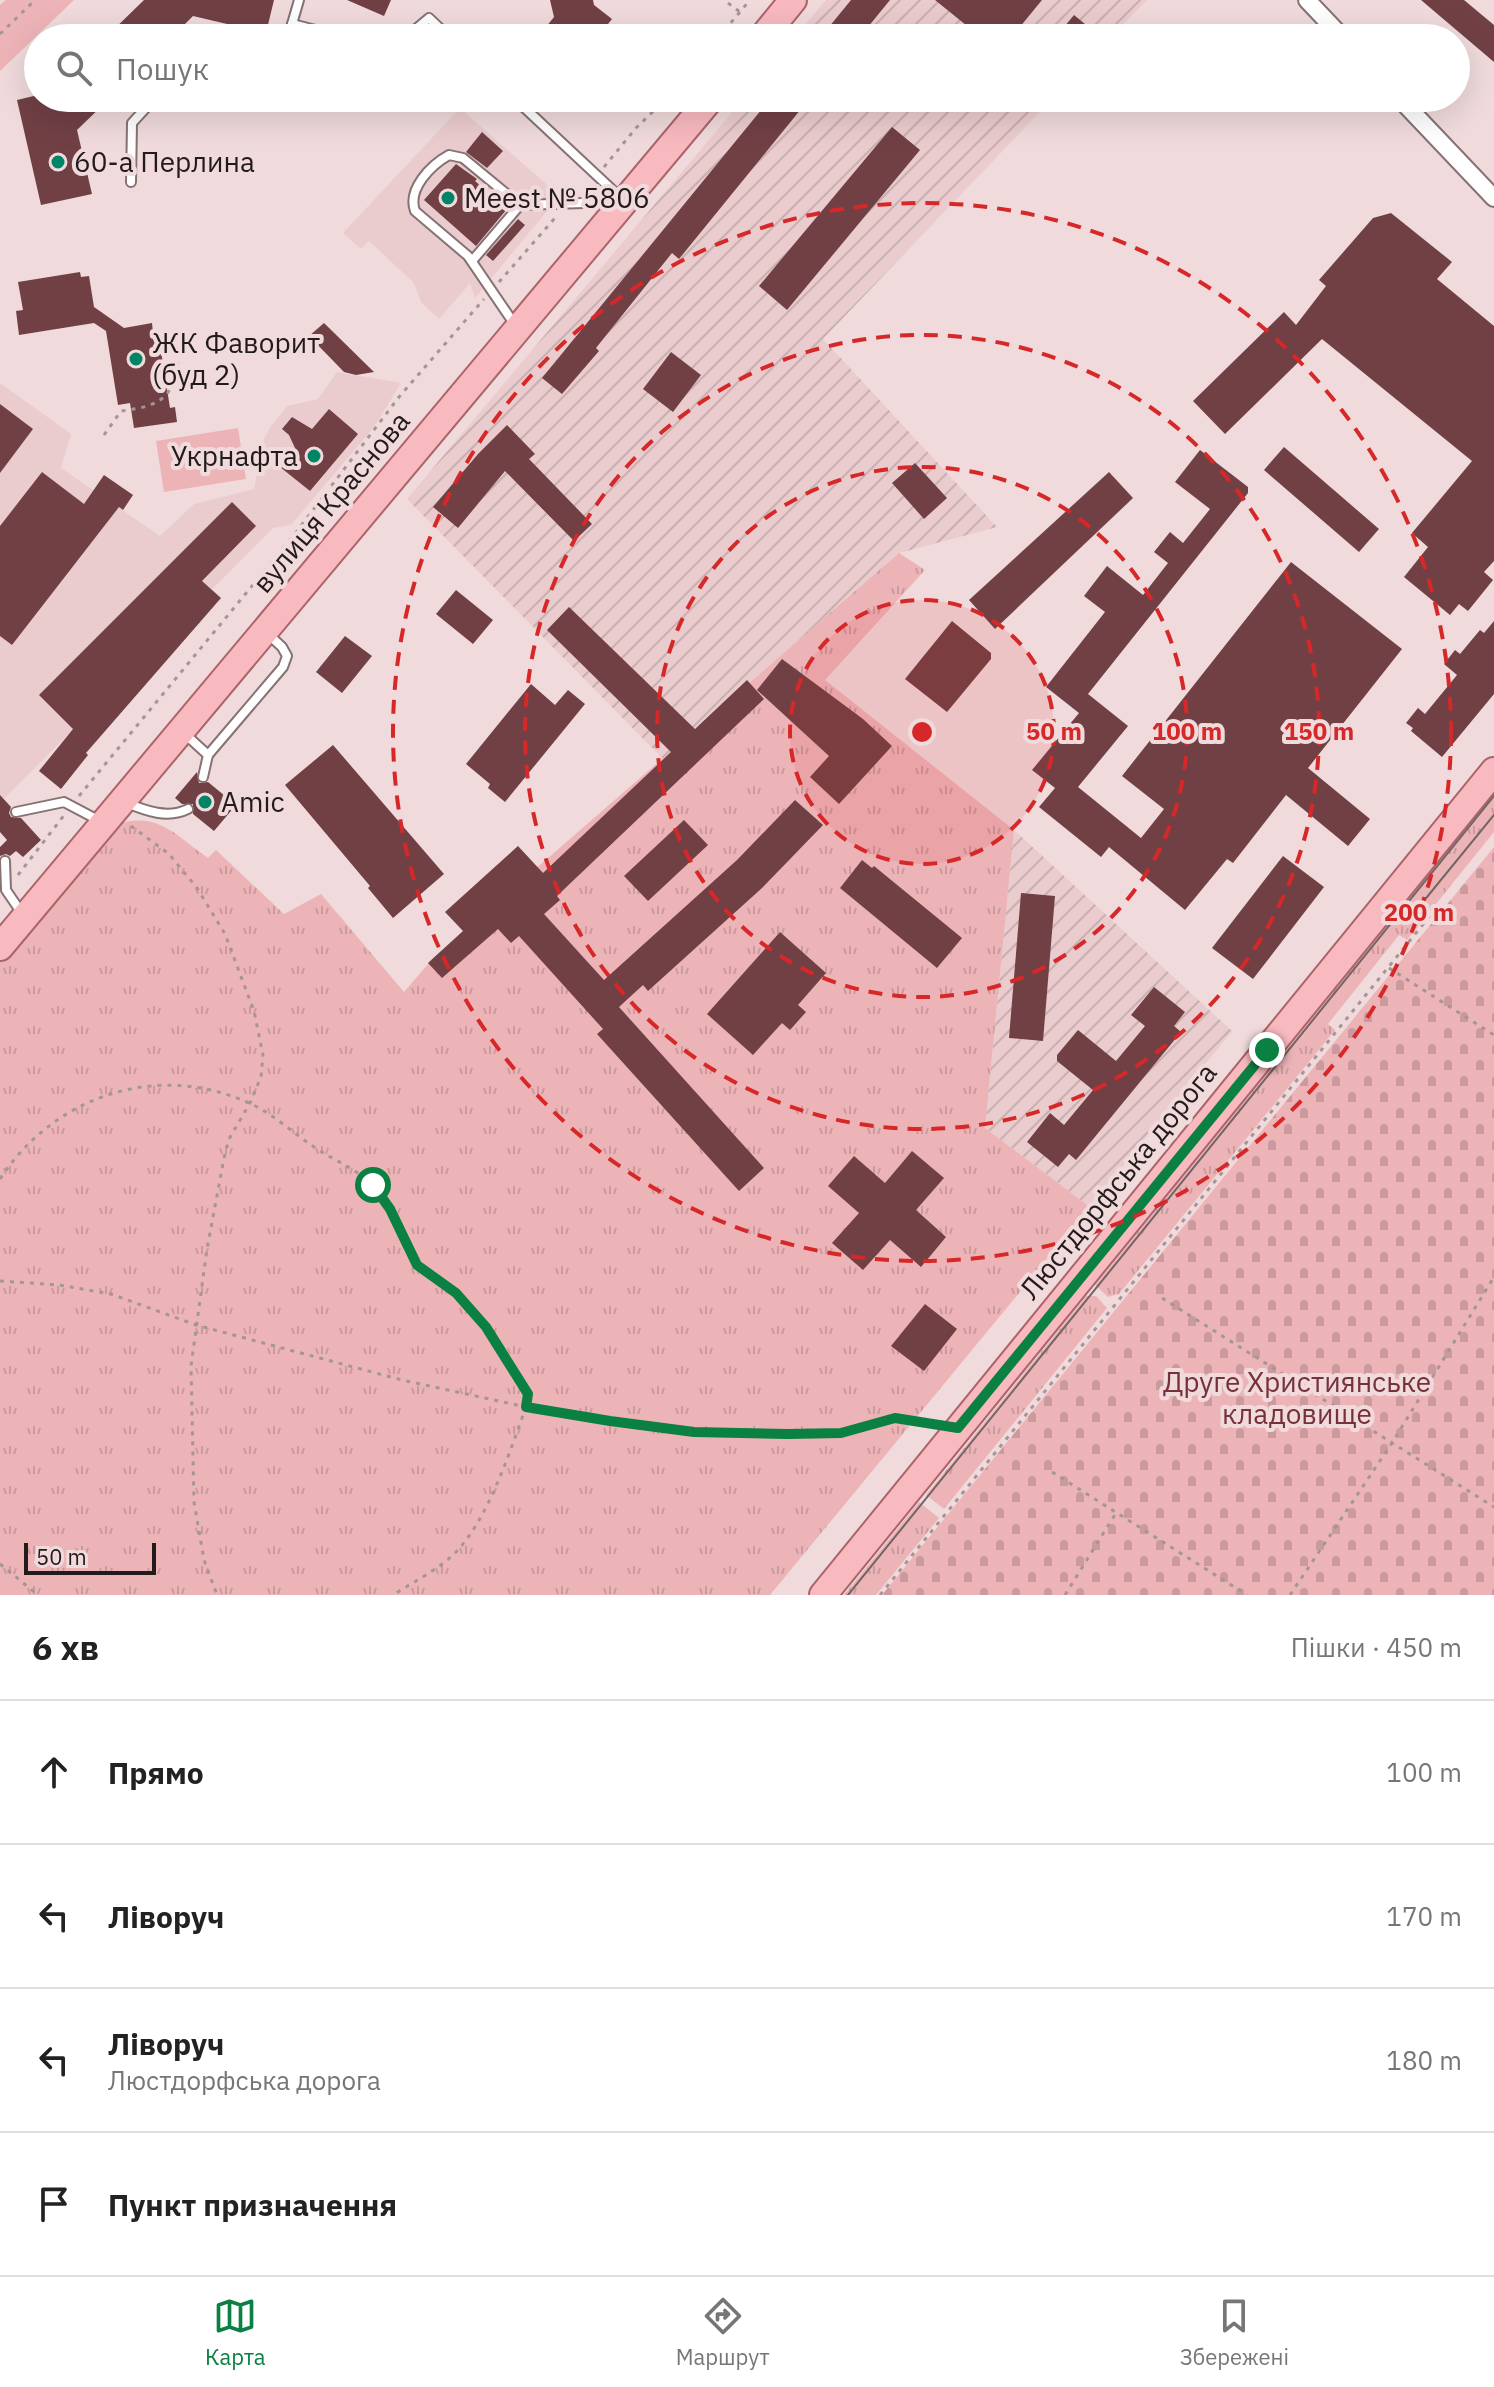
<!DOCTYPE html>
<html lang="uk">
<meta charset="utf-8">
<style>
:root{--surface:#fff;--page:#f6f6f6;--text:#222;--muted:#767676;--line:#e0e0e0;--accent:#0b8043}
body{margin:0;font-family:"IBM Plex Sans",sans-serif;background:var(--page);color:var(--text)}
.scale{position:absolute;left:24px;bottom:20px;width:132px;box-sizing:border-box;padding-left:8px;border:4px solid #231b1b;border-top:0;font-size:22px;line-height:28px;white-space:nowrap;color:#231b1b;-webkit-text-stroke:6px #f0dadb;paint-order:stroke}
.stop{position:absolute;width:24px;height:24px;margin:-18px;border:6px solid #0b8043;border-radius:50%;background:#fff}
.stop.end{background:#0b8043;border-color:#fff;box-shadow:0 2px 8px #0008}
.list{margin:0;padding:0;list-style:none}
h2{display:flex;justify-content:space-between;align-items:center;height:104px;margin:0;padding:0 32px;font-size:34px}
h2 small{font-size:26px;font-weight:400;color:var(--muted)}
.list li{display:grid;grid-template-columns:52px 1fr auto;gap:24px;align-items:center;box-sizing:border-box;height:144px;padding:0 32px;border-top:2px solid var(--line)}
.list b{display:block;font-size:30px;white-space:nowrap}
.list p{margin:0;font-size:26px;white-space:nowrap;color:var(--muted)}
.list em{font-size:26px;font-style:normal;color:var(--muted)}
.icon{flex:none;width:44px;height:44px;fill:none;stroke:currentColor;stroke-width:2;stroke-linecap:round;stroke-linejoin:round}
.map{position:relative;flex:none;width:1494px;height:1595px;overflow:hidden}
.search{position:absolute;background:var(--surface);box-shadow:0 8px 32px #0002;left:24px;right:24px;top:24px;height:88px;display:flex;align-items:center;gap:20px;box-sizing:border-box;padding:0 28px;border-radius:44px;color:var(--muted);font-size:30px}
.sheet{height:680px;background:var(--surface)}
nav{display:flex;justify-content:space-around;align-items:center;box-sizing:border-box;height:112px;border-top:2px solid var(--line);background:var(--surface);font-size:22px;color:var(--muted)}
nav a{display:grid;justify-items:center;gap:4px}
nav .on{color:var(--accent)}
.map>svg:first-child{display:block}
.built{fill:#ebccce}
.industrial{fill:url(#industrial-furrows)}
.grass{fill:url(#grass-tufts)}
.cemetery{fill:url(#cemetery-stones)}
.garden{fill:#edb4b8}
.building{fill:#704045}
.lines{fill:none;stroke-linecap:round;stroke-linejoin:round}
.lane-casing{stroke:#867273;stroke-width:12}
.street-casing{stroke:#867273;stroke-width:20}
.primary-casing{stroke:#ab646a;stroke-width:30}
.path{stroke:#a69596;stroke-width:3;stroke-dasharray:4 6;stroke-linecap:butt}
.lane{stroke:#fff;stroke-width:8}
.street{stroke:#fff;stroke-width:16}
.primary{stroke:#f8b9bf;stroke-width:26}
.tram{stroke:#726565;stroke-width:2}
.route{stroke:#0b8043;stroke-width:10}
.ring{fill:none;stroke:#d62828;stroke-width:4;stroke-dasharray:14 10}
.poi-dot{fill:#008466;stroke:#f0dadb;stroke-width:3}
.labels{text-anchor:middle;stroke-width:8;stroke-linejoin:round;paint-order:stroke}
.poi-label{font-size:28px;fill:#231b1b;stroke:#f0dadb;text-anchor:start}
.street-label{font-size:28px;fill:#231b1b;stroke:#f0dadb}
.park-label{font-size:28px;fill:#76313a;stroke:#f0dadb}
.centre{fill:#d62828;stroke:#f0dadb;stroke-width:4}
.ring-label{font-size:24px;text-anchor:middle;font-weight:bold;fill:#d62828;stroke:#f0dadb;stroke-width:8;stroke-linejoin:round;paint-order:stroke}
</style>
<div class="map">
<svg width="1494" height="1595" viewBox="0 0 1494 1595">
<defs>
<pattern id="industrial-furrows" width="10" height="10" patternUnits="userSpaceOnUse" patternTransform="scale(2)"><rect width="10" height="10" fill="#ebccce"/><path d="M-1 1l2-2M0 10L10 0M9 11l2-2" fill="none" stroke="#c9afb0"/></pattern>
<pattern id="grass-tufts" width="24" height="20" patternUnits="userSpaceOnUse" patternTransform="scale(2)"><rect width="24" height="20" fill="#edb4b8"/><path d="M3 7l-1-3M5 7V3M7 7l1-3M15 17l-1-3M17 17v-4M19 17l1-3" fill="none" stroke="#cb9a9e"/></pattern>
<pattern id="cemetery-stones" width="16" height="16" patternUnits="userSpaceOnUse" patternTransform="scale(2)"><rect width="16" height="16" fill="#edb4b8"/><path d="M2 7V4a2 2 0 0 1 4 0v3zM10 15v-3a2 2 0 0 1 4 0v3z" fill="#cb9a9e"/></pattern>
</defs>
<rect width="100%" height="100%" fill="#f0dadb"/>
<g class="built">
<polygon points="460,108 554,191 561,194 475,298 470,283 439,319 421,302 414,283 369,241 361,249 343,233"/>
<polygon points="337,372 401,383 374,427 291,525 273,528 0,803 0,383 71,434 61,468 160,536 194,504 254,489 264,439 271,426 287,406 318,399"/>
</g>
<g class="industrial">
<polygon points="826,0 1147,0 1110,38 794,38"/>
<polygon points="744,98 1053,98 823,339 997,527 899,553 663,759 407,499"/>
<polygon points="1014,830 1232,1031 1090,1207 985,1128"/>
</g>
<g class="grass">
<path d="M 899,553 L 925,570 L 825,680 L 1014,830 L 985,1128 L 1090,1207 L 770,1595 L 0,1595 L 0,954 L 109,827 C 156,809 171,832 208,858 L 216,850 L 284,914 L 321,894 L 404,992 L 434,957 Z"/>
<polygon points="1494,793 1494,832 1407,940 1399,935 1328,1024 1335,1030 1119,1294 1108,1297 1095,1285"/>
<polygon points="1086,1296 1096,1296 1107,1308 944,1509 926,1495"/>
<polygon points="919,1502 939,1518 876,1595 844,1595"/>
</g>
<polygon class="cemetery" points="1494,847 1494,1595 882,1595"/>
<g class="garden">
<polygon points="6,0 74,0 0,71 0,5"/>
<polygon points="238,428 246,479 164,492 156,441"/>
</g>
<g class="building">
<polygon points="144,0 274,0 266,33 193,16 171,38 105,38"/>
<polygon points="347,0 391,0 384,16"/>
<polygon points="550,0 593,0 594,5 612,19 597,38 537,38 554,17"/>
<polygon points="851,0 890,0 859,38 820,38"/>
<polygon points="935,0 1042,0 1011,38 982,38"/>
<polygon points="1421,0 1464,0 1494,25 1494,62"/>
<polygon points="1074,15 1102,38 1055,38"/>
<polygon points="38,95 38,98 110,98 77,130 92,194 41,205 17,100"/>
<polygon points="771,98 810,98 679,259 672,253 596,348 599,351 562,394 542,378"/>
<polygon points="892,127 920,150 787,310 759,286"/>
<polygon points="482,132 503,151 487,168 466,152"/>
<polygon points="456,164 477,179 475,181 507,209 476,246 424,200"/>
<polygon points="1391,213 1452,262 1437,279 1494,326 1494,561 1484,572 1493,580 1468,611 1459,604 1450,615 1404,577 1428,547 1412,533 1472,461 1322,339 1225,434 1193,401 1284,312 1296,325 1326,286 1319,280 1373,218"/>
<polygon points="518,219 525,225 493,261 486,255"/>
<polygon points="80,272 81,277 89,276 94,307 124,328 152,323 153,333 158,332 170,408 175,407 177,422 134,428 130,403 118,405 106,331 94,323 19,335 16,311 23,310 18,282"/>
<polygon points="324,323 374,372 356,375 344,372 309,336"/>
<polygon points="671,352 701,375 673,412 643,389"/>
<polygon points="0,404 33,429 0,473"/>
<polygon points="329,409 358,434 310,491 280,467 295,448 289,435 282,429 292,417 312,429"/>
<polygon points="507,425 535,454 529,459 592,524 574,541 505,471 458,528 433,507 478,454"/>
<polygon points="1284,447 1379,529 1359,552 1264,470"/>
<polygon points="1200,450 1248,487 1248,493 1088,694 1128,726 1078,787 1141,838 1164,809 1122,776 1291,562 1402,649 1308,768 1370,819 1348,846 1286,795 1233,863 1227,859 1185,910 1109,847 1101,857 1039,807 1055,788 1032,770 1079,713 1046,687 1105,612 1084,596 1107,566 1143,595 1168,563 1154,552 1170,532 1183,543 1210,509 1175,482"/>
<polygon points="915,463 947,498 924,519 892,483"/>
<polygon points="42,472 84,504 104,475 133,495 123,510 119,507 12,645 0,636 0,526"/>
<polygon points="1109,472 1133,498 995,629 969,600"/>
<polygon points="232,502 256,526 202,581 221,598 86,753 88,755 61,789 39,771 73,729 39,695"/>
<polygon points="456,590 493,620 473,644 436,614"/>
<polygon points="569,607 695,729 747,680 764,699 557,896 560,900 544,914 604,980 737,860 795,800 823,825 762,888 648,991 643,985 619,1007 764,1168 739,1191 597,1034 603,1029 519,936 511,943 498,929 442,978 428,963 463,931 445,912 518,846 543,873 671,752 547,630"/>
<polygon points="952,621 991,653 991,659 947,712 905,679"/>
<polygon points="1494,621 1494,694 1442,757 1411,731 1413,728 1406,723 1418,708 1425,714 1457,675 1444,664 1455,650 1460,654 1480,630 1484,633"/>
<polygon points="345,636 372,656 342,693 316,672"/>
<polygon points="782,659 863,719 892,746 839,804 810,777 829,756 757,690"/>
<polygon points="531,684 555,705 568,690 585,704 505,802 488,788 490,784 466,764"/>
<polygon points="333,745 444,874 393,918 368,888 370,886 285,785"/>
<polygon points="197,772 199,783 208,782 236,805 214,831 193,814 193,804 182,804 175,798"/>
<polygon points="0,795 11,807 9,813 11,817 21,818 41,840 23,857 16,851 10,856 6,854 0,856 0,847 7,840 0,832"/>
<polygon points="684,820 708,845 648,901 624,876"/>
<polygon points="1283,856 1324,887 1253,979 1212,948"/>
<polygon points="862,860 872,868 874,866 962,938 937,968 840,888"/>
<polygon points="1021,893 1055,896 1043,1041 1009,1038"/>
<polygon points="780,932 826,973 798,1005 806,1012 790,1030 782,1023 753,1055 707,1014"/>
<polygon points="1154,987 1185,1012 1174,1026 1181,1032 1076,1160 1069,1154 1058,1167 1027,1142 1050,1113 1064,1125 1093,1090 1057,1061 1057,1055 1078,1030 1116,1061 1145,1026 1131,1015"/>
<polygon points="912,1151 944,1178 916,1210 946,1237 921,1267 890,1240 863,1270 832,1243 859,1213 828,1186 854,1156 885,1183"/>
<polygon points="925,1304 957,1329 924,1371 891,1346"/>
</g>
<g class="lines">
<defs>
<g id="lane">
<polyline points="292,24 347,38"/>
<polyline points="288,38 299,0"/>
<polyline points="405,38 429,18 450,38"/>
<polyline points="514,98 621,198"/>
<polyline points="131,182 132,123 155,98"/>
<polyline points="472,261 520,205"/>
<path d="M 515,325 L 468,256 L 415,211 C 407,189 431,165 449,155 L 463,158 L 520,205 L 616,202"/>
<polyline points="185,734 208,755"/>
<polyline points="203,777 208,755 283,667 287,656 282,647 268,634"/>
<path d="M 127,803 C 146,811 168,819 188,809"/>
<polyline points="16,812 64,802 100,821"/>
<polyline points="5,861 6,890 23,915"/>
</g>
<g id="street">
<polyline points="1307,0 1343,38"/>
<polyline points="1399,98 1494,198"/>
</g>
<g id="primary">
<polyline points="762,38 793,0"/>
<polyline points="0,947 711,98"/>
<polyline points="823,1595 1494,771"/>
</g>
</defs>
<use href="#lane" class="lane-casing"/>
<use href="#street" class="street-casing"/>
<use href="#primary" class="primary-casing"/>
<g class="path">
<polyline points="728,3 740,12"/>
<polyline points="0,34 35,0"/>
<polyline points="718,38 750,0"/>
<polyline points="604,167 636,128 667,98"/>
<polyline points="499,282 555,218"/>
<path d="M 104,435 L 121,411 C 143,408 167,405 174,380 C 176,373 176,368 178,361"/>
<polyline points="79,796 294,535 399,397 484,299"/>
<polyline points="131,826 169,854 197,888 225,934 254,1011 263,1055 261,1077 250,1103 229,1139 224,1158 207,1249 191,1366 194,1502 204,1560 217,1595"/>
<polyline points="18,875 65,814"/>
<polyline points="1389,968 1494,1035"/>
<path d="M 0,1179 C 54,1096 157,1061 249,1103 C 272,1113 293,1133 314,1147 C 335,1161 357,1169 375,1187 C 396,1210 398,1244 418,1266 C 429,1279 446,1283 457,1295 C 485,1324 508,1359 528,1394 L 526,1407 C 510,1451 488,1520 455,1553 C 438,1570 413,1582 393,1595"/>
<polyline points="0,1281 59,1285 111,1294 196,1325 402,1380 526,1407 610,1421 694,1432 788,1434 841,1433 895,1418 935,1424"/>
<polyline points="1162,1298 1494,1507"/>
<polyline points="1052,1472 1247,1595"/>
<polyline points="0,1564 38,1595"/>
<polyline points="880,1595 1433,912"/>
<polyline points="1065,1595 1116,1513"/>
<polyline points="1290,1595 1392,1443 1494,1277"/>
</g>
<use href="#lane" class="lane"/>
<use href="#street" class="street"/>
<use href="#primary" class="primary"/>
<g class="tram">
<polyline points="1418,908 1494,815"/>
<polyline points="848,1595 1494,796"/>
</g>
</g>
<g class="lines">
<polyline class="route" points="373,1185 390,1209 417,1265 456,1293 486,1327 528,1394 526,1407 610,1421 694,1432 788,1434 841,1433 895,1418 958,1428 1267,1050"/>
</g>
<circle cx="922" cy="732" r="132" fill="#d62828" fill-opacity=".12"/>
<g class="ring">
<circle cx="922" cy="732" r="132"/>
<circle cx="922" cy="732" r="265"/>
<circle cx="922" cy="732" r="397"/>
<circle cx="922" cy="732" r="529"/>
</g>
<g class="poi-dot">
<circle cx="58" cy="162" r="8"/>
<circle cx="448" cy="198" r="8"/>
<circle cx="136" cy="359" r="8"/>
<circle cx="314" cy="456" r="8"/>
<circle cx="205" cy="802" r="8"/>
</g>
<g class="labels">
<g class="poi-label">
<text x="74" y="172">60-а Перлина</text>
<text x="464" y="208">Meest № 5806</text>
<text x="152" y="353">ЖК Фаворит<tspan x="152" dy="32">(буд 2)</tspan></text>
<text x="298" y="466" text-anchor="end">Укрнафта</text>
<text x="221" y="812">Amic</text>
</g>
<g class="street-label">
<text transform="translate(331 502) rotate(-50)" y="10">вулиця Краснова</text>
<text transform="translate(1118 1181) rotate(-51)" y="10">Люстдорфська дорога</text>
</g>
<g class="park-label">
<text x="1297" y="1392">Друге Християнське<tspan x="1297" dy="32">кладовище</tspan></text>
</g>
</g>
<circle cx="922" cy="732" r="12" class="centre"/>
<g class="ring-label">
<text x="1054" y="740">50 m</text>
<text x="1187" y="740">100 m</text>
<text x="1319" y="740">150 m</text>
<text x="1419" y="921">200 m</text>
</g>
</svg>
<div class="scale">50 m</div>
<div class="stop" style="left:373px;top:1185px"></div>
<div class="stop end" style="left:1267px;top:1050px"></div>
<div class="search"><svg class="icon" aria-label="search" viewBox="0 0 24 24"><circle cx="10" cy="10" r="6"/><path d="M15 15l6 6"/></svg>Пошук</div>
</div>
<section class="sheet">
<h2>6 хв<small>Пішки · 450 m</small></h2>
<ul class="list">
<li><svg class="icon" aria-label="ahead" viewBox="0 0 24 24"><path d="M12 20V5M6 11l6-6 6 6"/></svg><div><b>Прямо</b></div><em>100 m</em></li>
<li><svg class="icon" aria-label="left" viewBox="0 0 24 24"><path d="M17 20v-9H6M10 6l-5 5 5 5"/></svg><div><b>Ліворуч</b></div><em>170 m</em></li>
<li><svg class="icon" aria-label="left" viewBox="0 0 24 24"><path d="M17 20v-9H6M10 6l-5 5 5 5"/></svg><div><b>Ліворуч</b><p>Люстдорфська дорога</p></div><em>180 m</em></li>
<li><svg class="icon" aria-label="arrive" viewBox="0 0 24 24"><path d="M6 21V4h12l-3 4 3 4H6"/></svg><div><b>Пункт призначення</b></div></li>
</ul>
</section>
<nav>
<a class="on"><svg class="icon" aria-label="map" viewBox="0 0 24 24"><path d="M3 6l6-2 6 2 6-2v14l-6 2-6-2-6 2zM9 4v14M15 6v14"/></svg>Карта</a>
<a><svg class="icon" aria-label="directions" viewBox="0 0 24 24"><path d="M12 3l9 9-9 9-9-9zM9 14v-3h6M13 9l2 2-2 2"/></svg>Маршрут</a>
<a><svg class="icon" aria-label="saved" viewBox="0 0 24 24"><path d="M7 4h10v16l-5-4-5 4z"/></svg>Збережені</a>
</nav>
